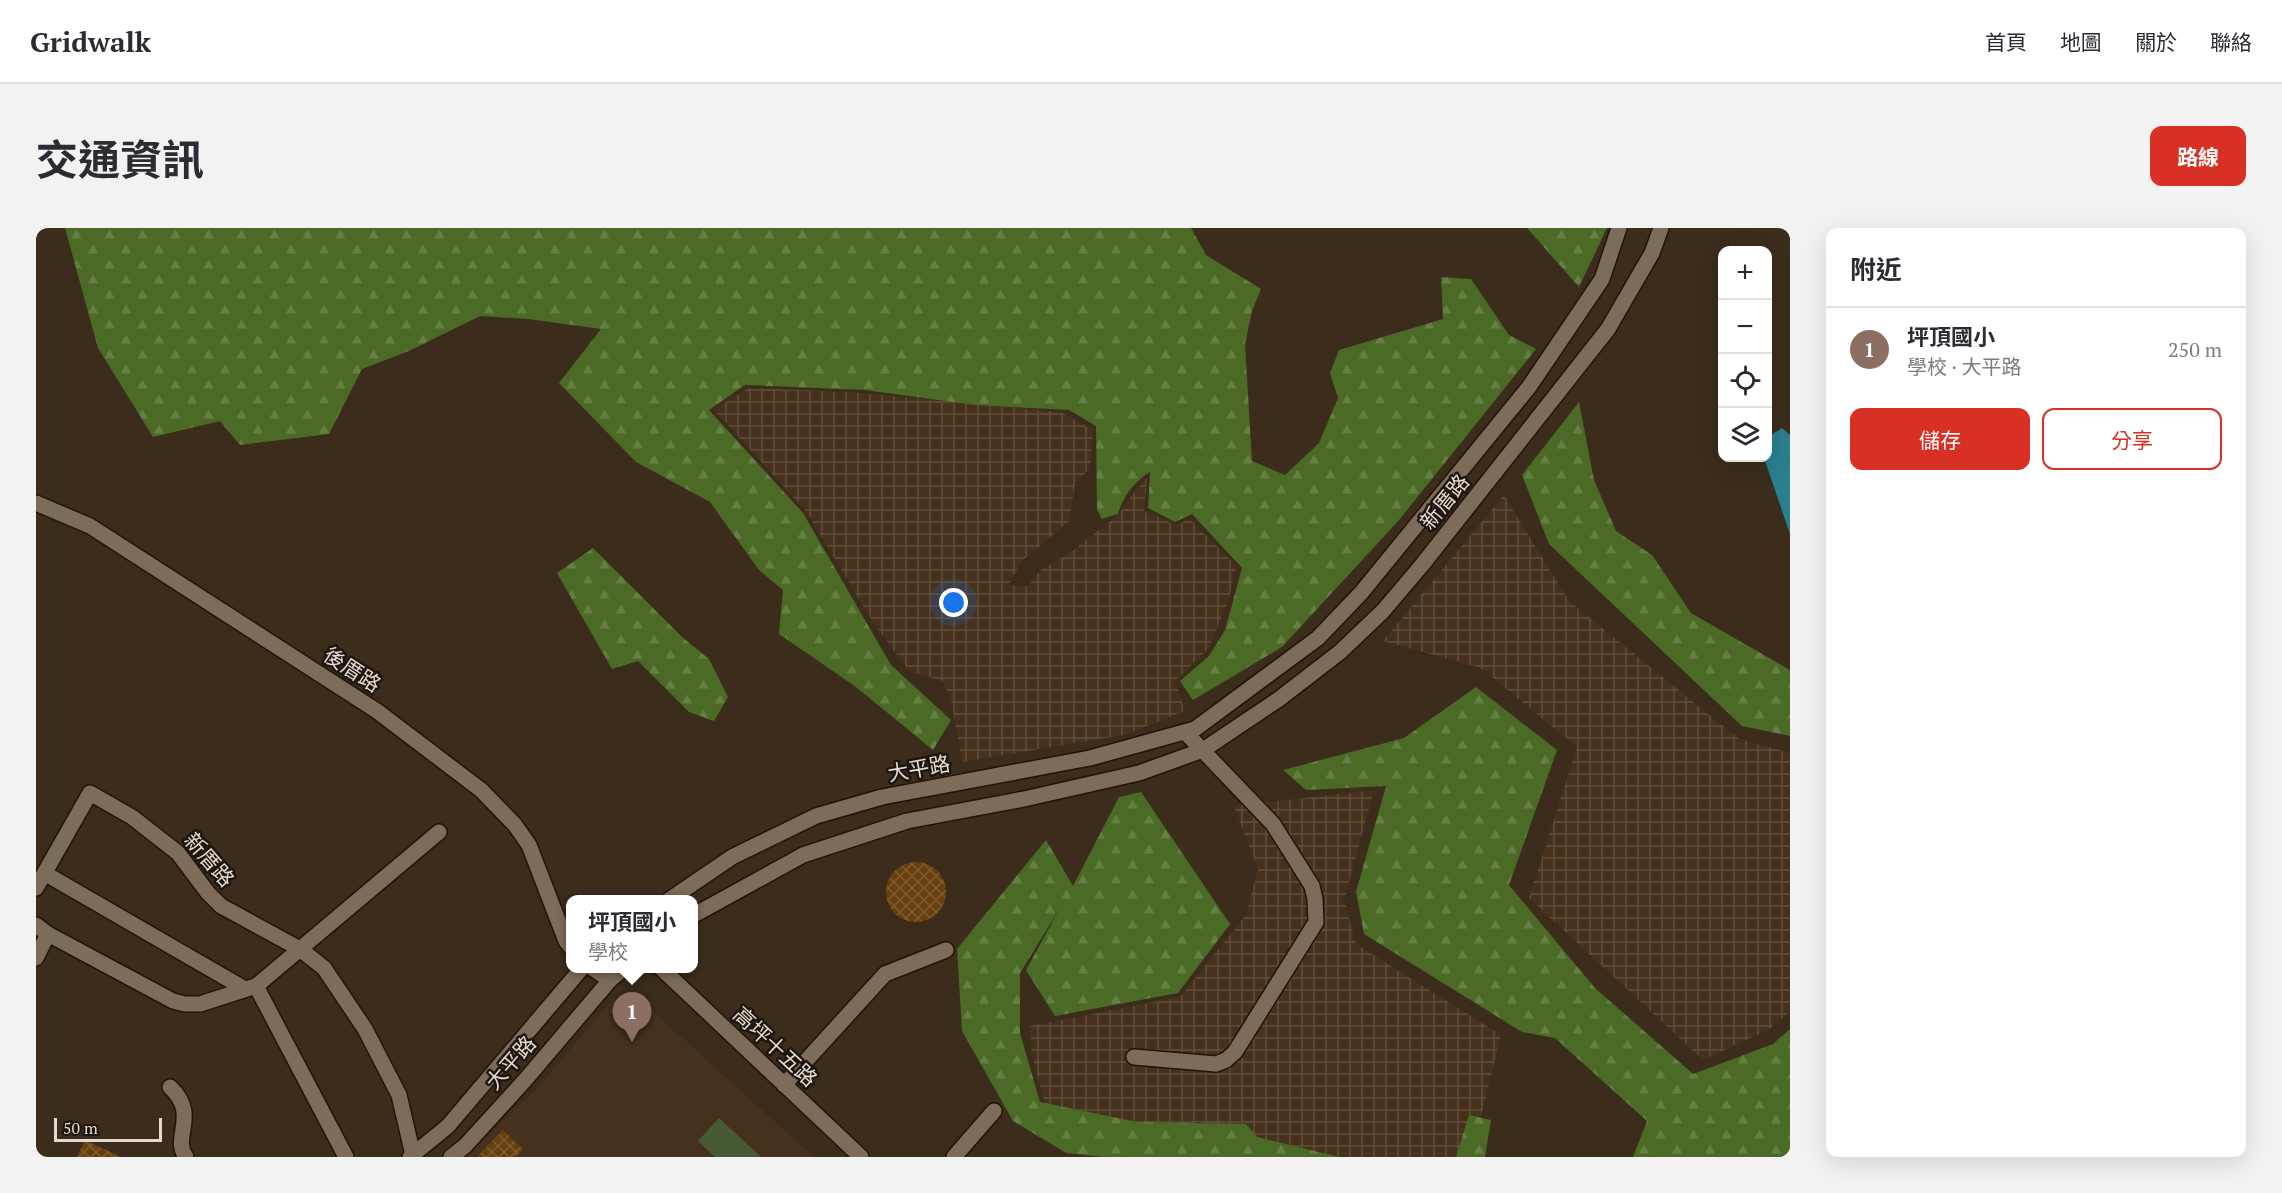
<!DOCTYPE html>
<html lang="zh-TW">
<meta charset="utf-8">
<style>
:root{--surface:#fff;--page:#f2f2f3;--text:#2b2b33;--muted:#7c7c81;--line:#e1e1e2;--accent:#d93025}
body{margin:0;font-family:"PT Serif","Noto Sans TC",serif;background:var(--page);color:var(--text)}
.controls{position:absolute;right:18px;top:18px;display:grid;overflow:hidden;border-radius:12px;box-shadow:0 6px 24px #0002}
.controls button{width:54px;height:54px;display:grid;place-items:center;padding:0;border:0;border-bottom:2px solid var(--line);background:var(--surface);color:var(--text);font:30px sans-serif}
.scale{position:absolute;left:18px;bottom:15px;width:108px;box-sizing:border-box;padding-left:6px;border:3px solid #e5dad1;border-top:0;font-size:16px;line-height:21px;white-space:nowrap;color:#e5dad1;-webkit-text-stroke:4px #1d160f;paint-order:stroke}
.you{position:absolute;left:918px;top:375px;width:21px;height:21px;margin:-15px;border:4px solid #fff;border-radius:50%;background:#1a73e8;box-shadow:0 0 0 9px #1a73e833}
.badge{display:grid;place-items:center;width:39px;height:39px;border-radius:50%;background:var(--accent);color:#fff;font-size:20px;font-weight:700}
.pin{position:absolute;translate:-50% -50px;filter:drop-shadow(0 2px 3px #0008)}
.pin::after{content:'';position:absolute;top:32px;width:21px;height:18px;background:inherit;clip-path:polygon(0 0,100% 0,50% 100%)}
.popup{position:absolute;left:530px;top:667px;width:132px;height:78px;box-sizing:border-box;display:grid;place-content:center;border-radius:12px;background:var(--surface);filter:drop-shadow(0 2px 4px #0005);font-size:20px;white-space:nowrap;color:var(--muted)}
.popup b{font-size:22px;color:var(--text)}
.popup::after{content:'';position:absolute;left:50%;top:100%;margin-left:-12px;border:12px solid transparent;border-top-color:var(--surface)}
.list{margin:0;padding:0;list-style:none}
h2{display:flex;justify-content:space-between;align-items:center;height:78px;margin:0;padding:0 24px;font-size:26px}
h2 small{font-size:20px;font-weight:400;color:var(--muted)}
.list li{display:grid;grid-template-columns:39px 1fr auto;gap:18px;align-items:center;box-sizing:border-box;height:84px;padding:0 24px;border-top:2px solid var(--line)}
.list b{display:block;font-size:22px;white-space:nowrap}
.list p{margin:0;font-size:20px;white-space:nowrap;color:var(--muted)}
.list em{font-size:20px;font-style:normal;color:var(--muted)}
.actions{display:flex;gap:12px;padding:18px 24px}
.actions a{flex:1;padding:14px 0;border:2px solid var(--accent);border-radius:12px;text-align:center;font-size:21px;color:var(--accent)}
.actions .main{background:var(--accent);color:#fff}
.icon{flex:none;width:33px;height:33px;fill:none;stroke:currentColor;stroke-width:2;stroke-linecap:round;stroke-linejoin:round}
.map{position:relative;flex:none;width:1754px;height:929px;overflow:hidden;border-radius:12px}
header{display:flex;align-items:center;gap:36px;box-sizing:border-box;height:84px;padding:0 30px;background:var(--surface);border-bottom:2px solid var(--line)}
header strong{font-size:28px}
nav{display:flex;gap:33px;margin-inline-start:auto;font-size:21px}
.intro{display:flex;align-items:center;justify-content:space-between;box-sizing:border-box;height:144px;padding:0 36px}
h1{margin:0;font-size:42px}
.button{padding:15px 27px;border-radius:12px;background:var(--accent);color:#fff;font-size:21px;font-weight:700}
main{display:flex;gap:36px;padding:0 36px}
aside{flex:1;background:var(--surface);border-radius:12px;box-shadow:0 6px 24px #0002}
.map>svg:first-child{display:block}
.built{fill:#46311c}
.industrial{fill:url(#industrial-grid)}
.forest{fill:url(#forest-firs)}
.pitch{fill:#475a35}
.water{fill:#2a7f8e}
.building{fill:url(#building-cross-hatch)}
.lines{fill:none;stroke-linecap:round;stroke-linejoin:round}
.minor-casing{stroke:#221405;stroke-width:18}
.minor{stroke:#7e6c5a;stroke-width:15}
.labels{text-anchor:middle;stroke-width:5;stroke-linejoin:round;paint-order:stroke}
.street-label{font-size:21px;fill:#e5dad1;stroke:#1d160f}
</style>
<header>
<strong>Gridwalk</strong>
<nav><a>首頁</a><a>地圖</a><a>關於</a><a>聯絡</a></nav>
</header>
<div class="intro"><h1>交通資訊</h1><a class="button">路線</a></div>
<main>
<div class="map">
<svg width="1754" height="929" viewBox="0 0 1754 929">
<defs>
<pattern id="industrial-grid" width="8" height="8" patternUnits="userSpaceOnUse" patternTransform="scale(1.5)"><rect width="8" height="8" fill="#46311c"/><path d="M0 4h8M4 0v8" fill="none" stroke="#614e3c"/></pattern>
<pattern id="forest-firs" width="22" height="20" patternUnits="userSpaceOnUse" patternTransform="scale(1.5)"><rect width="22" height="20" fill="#4a6a26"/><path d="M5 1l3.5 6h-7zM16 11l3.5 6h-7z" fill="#647f44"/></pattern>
<pattern id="building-cross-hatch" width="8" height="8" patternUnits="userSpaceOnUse" patternTransform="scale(1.5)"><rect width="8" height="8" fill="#68400f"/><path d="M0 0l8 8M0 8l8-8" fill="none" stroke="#7d5b31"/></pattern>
</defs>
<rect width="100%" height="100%" fill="#3b2c1c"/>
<polygon class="built" points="599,767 778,929 430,929 504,857 577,771"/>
<g class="industrial">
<polygon points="712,160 813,164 1025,184 1057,202 1054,240 1039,256 1033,293 986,333 972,357 992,358 1005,342 1034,325 1082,287 1099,263 1111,250 1108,283 1140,297 1154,291 1200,338 1193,371 1173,420 1139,453 1149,483 1088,507 926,534 916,476 907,453 873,443 836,393 770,283 678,182"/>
<polygon points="1468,267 1533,373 1703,511 1754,525 1754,784 1732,802 1667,832 1493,670 1541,519 1445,440 1347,413"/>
<polygon points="1338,562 1308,672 1320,716 1465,807 1435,929 1236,929 1191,913 1164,894 1122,902 1010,880 996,827 994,798 1144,769 1210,687 1222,641 1198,578"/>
</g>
<g class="forest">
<path d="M 29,0 L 1155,0 L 1170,27 L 1225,61 L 1216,83 L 1209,116 L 1216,233 L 1249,247 L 1283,215 L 1302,170 L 1294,145 L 1303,122 L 1407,91 L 1405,49 L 1435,51 L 1473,107 L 1500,121 L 1363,292 L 1246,419 L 1157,472 L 1144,453 L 1173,428 L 1189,402 L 1206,340 L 1156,286 L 1139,294 L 1112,280 L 1114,244 C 1099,253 1087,268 1082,286 L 1066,291 L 1061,282 L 1060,198 L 1033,182 L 939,177 L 829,162 L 709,157 L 673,182 L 767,285 L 855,437 L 915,492 L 897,522 L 820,459 L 743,406 L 747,362 L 723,342 L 674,274 L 600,234 L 523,155 L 565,101 L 492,91 L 444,88 L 373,123 L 326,141 L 293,206 L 204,217 L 184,193 L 117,209 L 62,120 Z"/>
<polygon points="1491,0 1571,0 1543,59"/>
<polygon points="1543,174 1558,252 1580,303 1616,327 1655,385 1754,442 1754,508 1706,498 1513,316 1486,247"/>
<polygon points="557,320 646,409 673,431 692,469 678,493 653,484 602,433 576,441 521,345"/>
<polygon points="1440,459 1521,522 1473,657 1559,760 1657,846 1737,816 1754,801 1754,929 1597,929 1611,893 1519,810 1486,804 1328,706 1320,664 1350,558 1270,562 1247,542 1368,510"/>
<polygon points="1105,564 1194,696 1142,765 1019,788 990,742 1024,680 984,745 984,805 1004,874 1101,894 1210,896 1221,909 1303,929 1067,929 1030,925 977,893 926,803 921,721 1010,612 1037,658 1083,569"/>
<polygon points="1433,887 1455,892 1449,929 1420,929"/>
</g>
<polygon class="pitch" points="683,890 725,929 679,929 662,913"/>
<polygon class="water" points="1746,200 1754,207 1754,306 1728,230 1732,230 1732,209"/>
<g class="building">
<circle cx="880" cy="664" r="30"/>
<polygon points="467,902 487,921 480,929 441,929"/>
<polygon points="49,912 85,929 41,929"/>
</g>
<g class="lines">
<defs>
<g id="minor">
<polyline points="0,275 54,298 341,483 445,562 479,597 493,617 530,713 534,718"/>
<polyline points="10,646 209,761"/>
<polyline points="0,660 54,565 96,589 142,625 172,665 185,678 264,721 288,740 329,801 363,867 377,927"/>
<polyline points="633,672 696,629 780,588 846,569 1054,530 1159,501 1282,410 1325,365 1493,159 1566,51 1583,0"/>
<polyline points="658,687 767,627 871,593 988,571 1103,545 1167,522 1243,471 1304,424 1347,383 1386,337 1572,101 1616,25 1625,0"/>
<polyline points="0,697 12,706 137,773 149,776 164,776 220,758 403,604"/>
<polyline points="0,730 12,706"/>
<polyline points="556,740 574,752"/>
<polyline points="625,740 825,929"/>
<polyline points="220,758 310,929"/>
<polyline points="1098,829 1180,836 1190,832 1199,824 1280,694 1279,671 1276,658 1237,596 1149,504"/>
<polyline points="748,857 849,746 910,722"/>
<path d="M 134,859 C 164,887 135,910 150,929"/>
<polyline points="374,929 412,898 546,740"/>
<polyline points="415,929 429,918 490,851 574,752 588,740"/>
<polyline points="918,929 958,883"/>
</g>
</defs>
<use href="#minor" class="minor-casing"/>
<use href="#minor" class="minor"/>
</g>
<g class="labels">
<g class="street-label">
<text transform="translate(1409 274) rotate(-51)" y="7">新厝路</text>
<text transform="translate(316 442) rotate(33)" y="7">後厝路</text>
<text transform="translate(883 541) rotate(-10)" y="7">大平路</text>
<text transform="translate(173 632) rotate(49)" y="7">新厝路</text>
<text transform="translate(739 819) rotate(43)" y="7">高坪十五路</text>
<text transform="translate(475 835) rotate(-49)" y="7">大平路</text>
</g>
</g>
</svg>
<div class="controls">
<button>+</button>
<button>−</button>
<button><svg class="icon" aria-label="locate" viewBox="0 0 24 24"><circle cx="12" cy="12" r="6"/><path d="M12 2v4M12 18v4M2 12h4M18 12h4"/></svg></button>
<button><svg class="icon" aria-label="layers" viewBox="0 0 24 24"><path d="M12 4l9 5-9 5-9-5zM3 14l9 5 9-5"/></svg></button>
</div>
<div class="scale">50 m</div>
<div class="you"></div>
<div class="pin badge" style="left:596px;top:814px;background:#8d6e63">1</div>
<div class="popup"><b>坪頂國小</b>學校</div>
</div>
<aside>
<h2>附近<small></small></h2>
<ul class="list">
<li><span class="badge" style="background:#8d6e63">1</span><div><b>坪頂國小</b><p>學校 · 大平路</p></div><em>250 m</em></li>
</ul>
<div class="actions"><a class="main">儲存</a><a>分享</a></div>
</aside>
</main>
